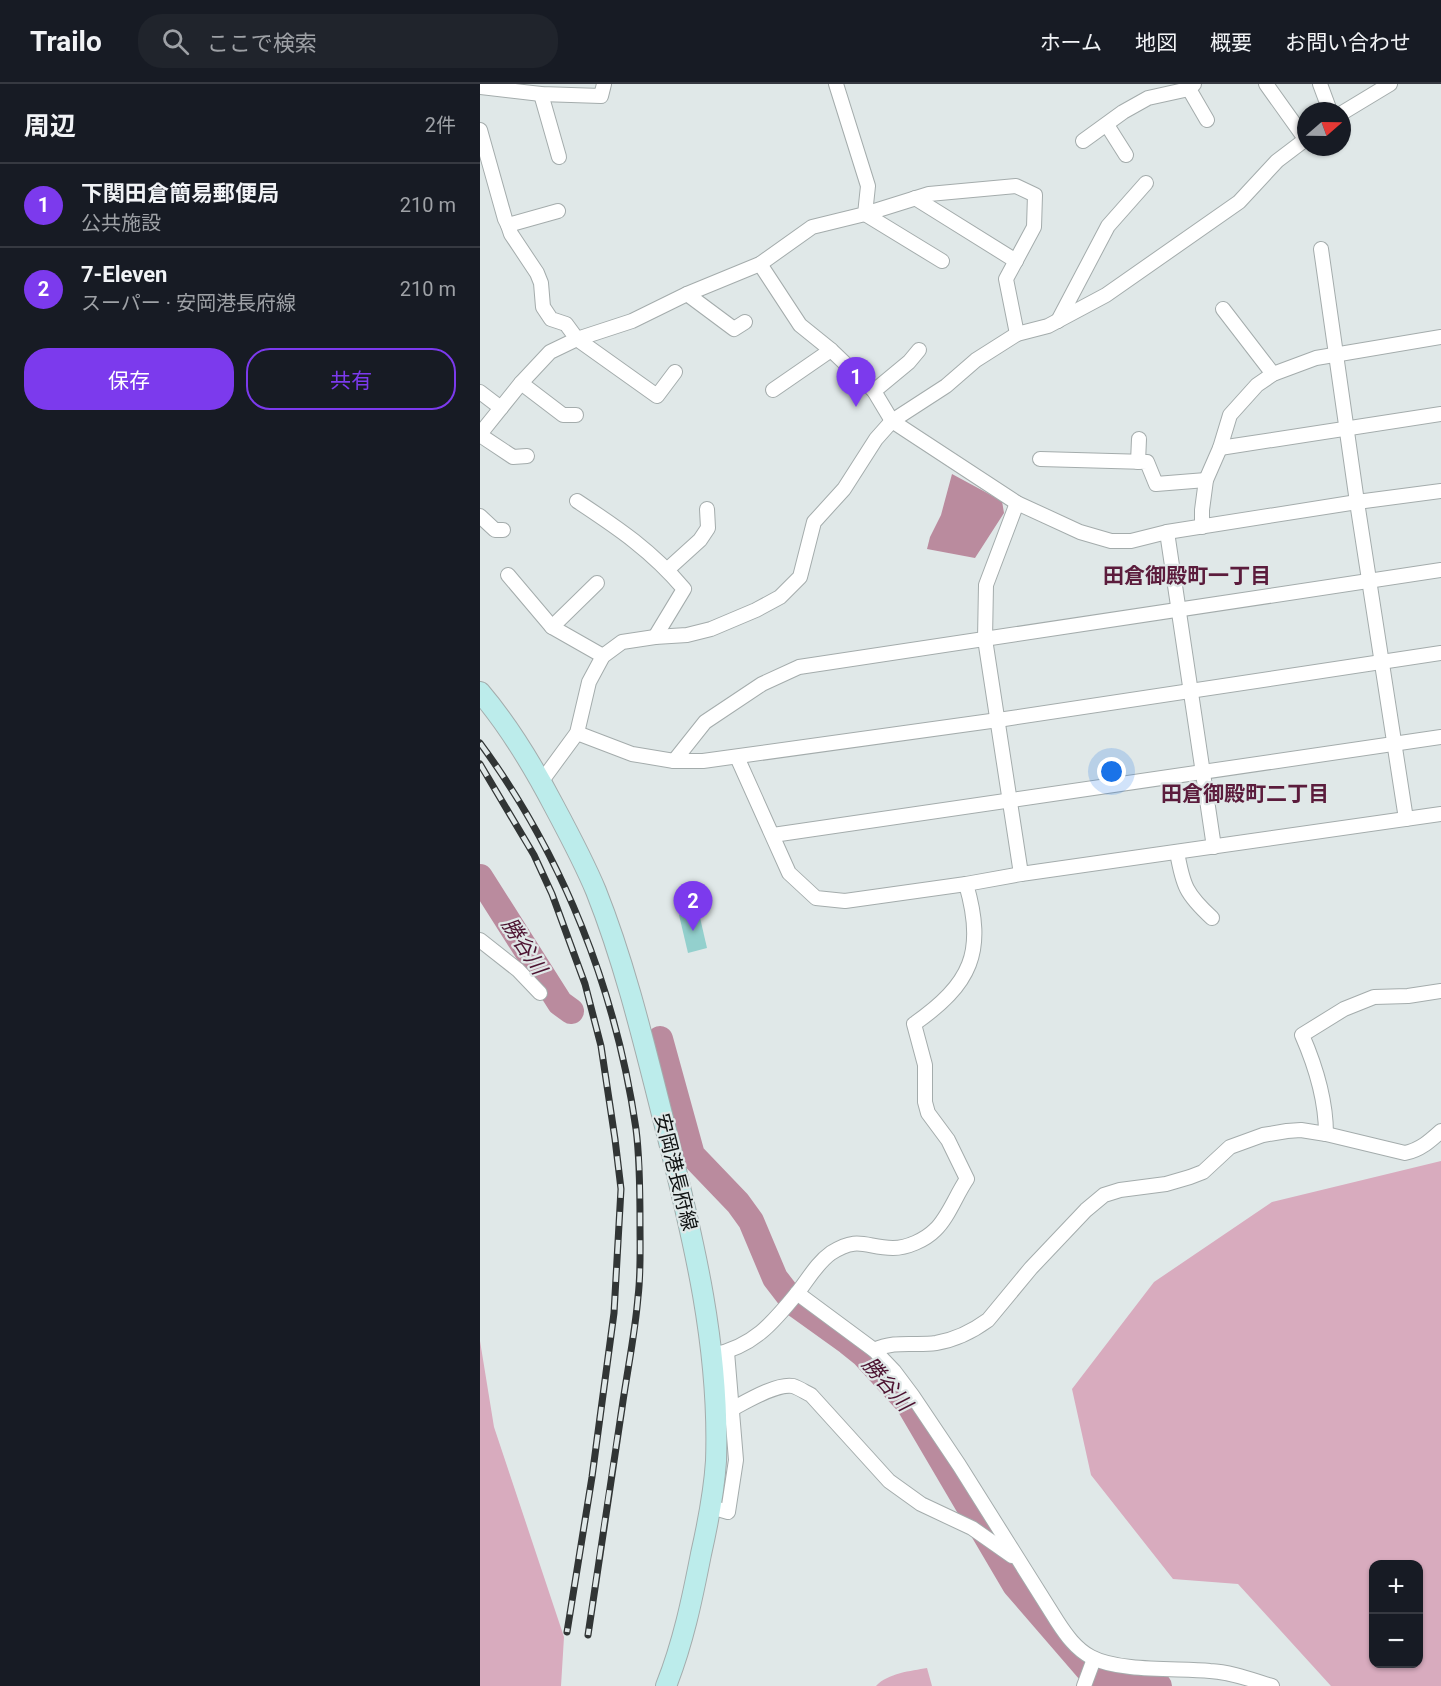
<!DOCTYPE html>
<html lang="ja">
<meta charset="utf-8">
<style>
:root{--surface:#171b24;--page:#20242c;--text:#f1f3f6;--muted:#9ea1a6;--line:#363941;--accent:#7c3aed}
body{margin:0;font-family:Roboto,"Noto Sans JP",sans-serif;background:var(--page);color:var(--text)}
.controls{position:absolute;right:18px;bottom:18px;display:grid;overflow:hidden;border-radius:12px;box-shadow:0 2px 4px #0004}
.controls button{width:54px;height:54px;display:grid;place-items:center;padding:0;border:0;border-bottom:2px solid var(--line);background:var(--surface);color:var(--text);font:30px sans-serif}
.compass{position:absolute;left:817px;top:18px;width:54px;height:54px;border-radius:50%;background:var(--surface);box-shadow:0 2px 4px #0004;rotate:70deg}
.you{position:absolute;left:632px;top:688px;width:21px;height:21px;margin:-15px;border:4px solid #fff;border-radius:50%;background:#1a73e8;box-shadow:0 0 0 9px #1a73e833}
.badge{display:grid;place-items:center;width:39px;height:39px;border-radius:50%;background:var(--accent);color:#fff;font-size:20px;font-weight:700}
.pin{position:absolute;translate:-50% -50px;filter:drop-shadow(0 2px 3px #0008)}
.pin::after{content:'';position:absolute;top:32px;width:21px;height:18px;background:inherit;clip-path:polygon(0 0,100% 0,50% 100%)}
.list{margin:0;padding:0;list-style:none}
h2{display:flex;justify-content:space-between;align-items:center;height:78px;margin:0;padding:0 24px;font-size:26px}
h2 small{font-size:20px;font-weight:400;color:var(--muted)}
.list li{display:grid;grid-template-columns:39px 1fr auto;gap:18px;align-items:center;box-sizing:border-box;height:84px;padding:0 24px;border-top:2px solid var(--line)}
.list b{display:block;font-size:22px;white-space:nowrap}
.list p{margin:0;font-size:20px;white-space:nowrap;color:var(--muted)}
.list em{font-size:20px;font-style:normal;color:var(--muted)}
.actions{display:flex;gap:12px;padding:18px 24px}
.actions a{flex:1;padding:14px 0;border:2px solid var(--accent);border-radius:24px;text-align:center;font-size:21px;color:var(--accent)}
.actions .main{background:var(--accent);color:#fff}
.icon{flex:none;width:33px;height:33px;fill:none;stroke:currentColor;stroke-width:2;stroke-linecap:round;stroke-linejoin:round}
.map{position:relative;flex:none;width:961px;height:1602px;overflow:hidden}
header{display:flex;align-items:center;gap:36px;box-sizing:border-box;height:84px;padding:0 30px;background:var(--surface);border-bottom:2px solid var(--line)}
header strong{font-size:28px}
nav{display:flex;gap:33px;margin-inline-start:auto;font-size:21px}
.search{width:420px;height:54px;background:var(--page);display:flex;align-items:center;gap:15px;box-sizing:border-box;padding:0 21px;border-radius:24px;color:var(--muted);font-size:22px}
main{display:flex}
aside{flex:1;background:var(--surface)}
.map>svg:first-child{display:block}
.green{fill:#d8abbe;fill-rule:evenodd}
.water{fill:#ba8b9e}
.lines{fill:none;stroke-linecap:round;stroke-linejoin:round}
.river{stroke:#ba8b9e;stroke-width:26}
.building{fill:#93d0cd}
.minor-casing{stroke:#a4acac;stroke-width:16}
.secondary-casing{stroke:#a4acac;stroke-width:22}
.minor{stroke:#fff;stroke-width:14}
.secondary{stroke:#bceceb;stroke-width:20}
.rail-casing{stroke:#313535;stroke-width:7}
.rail{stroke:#e0e8e8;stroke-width:4.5;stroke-dasharray:14;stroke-linecap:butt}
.labels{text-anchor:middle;stroke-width:4.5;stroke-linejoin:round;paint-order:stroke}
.street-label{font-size:20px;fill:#0f1212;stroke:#e0e8e8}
.neighbourhood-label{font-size:21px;font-weight:bold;fill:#5b1c3c;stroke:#e0e8e8}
.water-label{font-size:21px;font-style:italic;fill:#4c1230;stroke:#e0e8e8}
</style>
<header>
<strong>Trailo</strong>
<div class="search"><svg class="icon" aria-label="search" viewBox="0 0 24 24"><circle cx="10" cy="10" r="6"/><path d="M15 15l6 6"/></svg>ここで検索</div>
<nav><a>ホーム</a><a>地図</a><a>概要</a><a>お問い合わせ</a></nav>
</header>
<main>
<aside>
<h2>周辺<small>2件</small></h2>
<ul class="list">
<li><span class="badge">1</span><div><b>下関田倉簡易郵便局</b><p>公共施設</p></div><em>210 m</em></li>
<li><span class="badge">2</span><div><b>7-Eleven</b><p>スーパー · 安岡港長府線</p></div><em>210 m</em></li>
</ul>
<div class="actions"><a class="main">保存</a><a>共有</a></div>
</aside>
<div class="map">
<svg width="961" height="1602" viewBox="0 0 961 1602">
<rect width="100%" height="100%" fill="#e0e8e8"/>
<g class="green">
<path d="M 961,1077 L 961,1602 L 851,1602 L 758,1500 L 693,1495 L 611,1391 L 592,1305 L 674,1198 L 792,1118 ZM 894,1480 L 938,1480 L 938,1580 L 894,1580 Z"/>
<polygon points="0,1257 14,1343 84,1553 81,1602 0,1602"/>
<path d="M 447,1584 L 452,1602 L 396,1602 C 408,1589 431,1587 447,1584 Z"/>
</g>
<polygon class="water" points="472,390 522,417 524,429 495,474 447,465 450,453 461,431"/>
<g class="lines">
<g class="river">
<polyline points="0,793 80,919 91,927"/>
<polyline points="180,955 212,1071 258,1119 271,1137 295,1194 315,1220 368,1258 383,1270 428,1319 535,1501 618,1597 679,1602"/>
</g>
</g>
<polygon class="building" points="218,825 227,864 208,869 199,831"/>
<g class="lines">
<defs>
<g id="minor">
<polyline points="786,0 826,56"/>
<polyline points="840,0 850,27"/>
<polyline points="0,3 61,10 121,12 124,0"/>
<polyline points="709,5 727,36"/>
<polyline points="61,10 79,73"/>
<polyline points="862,29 910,0"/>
<polyline points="627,41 646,71"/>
<polyline points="0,46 25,135 28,141 78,127"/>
<polyline points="603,57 643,28 668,14 709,5 714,0"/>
<polyline points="435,114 536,177"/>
<polyline points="385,130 449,110 536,102 555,111 554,143 526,195 537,250"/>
<polyline points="385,130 462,177"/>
<polyline points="28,141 31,150 57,189 61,199 63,223 71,235 86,240 97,255 177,312 195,288"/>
<polyline points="841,165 877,418 926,735"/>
<polyline points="280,180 320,241 351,266 394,307 412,337 537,419 600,448 631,457 651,457 687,448 877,418 961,407"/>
<polyline points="207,210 254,245 265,238"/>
<polyline points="743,225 793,290"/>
<polyline points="578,237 628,142 666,99"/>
<polyline points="41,299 83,331 96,331"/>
<polyline points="293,306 351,266"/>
<polyline points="394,307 429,278 439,266"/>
<polyline points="0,308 21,324"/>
<polyline points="0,350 41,299 70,268 97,255 152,237 207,210 280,180 332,143 385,130 388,102 356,0"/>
<polyline points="0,351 33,373 47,372"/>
<polyline points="740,364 961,330"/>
<polyline points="560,375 667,378 676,400 726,396"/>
<polyline points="658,378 659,355"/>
<path d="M 97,417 C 138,444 172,467 204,505 L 175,553"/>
<polyline points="537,419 506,501 505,555 541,790"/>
<polyline points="0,432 15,446 23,446"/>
<polyline points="722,443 722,426 726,396 740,364 750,331 777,301 793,290 836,274 961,253"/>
<polyline points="687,448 734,763"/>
<polyline points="188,485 220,456 228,444 227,425"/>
<polyline points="28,491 72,543 123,572"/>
<polyline points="72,543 117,499"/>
<polyline points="97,649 152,670 194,677 223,677 518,636 961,569"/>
<polyline points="257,673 309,789 336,814 365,817 486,800 541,790 961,730"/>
<polyline points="194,677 225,638 282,600 319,583 961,486"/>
<polyline points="61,698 97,649 109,598 123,572 142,558 175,553 207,551 231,545 276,526 300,513 320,493 334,438 364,405 396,355 412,337 466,302 496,276 537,250 568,242 626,211 759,118 797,77 826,55"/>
<polyline points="293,751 961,653"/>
<path d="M 697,768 C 703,802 706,810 732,834"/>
<polyline points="0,856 38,886 60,909"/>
<path d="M 846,1050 C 846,1015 836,983 822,951 L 864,925 L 894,913 L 928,912 L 961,907"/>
<path d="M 317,1209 L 394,1266 L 414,1287 L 432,1311 L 479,1381 L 577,1537 C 586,1551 596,1565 611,1573 C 639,1588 698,1584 730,1587 C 751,1588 772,1596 792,1602"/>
<path d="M 394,1266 C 415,1256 434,1262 456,1259 C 474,1256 493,1247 508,1236 L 551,1184 L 606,1126 L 624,1111 L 640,1106 L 686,1100 L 710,1093 L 723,1088 L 750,1063 L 783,1051 L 807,1047 L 821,1046 L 846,1050 L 925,1069 C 940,1066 950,1057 961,1047"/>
<path d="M 232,1271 C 273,1263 293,1239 318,1208 C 329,1194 337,1179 351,1169 C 379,1151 386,1164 413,1164 C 427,1164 445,1156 455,1146 C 468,1134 476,1111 487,1095 L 468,1056 L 448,1029 L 445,1018 L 445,981 L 434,940 C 491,900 506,868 486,800"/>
<path d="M 252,1325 C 267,1317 297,1299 313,1302 C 319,1304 325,1308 331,1311 L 409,1397 L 441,1420 L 492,1444 L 532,1472"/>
<polyline points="231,1423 248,1428 256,1376 247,1268"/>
<polyline points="604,1602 614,1575"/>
</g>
<path id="secondary" d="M 0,608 C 29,642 53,682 74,722 C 89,750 104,778 116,807 C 147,885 166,968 187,1050 C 214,1157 240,1265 236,1377 C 234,1408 228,1439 221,1470 C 212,1516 203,1559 186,1602"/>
</defs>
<use href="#minor" class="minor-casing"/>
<use href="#secondary" class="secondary-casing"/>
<use href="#minor" class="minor"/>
<use href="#secondary" class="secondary"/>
<defs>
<g id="rail">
<path d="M 0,659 C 83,772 136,906 156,1045 C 160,1076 160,1108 160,1139 C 160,1163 161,1189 158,1213 C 155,1250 147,1288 142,1324 C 130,1400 119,1476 108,1551"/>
<polyline points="0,680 54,771 72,810 105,900 121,962 135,1055 141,1105 134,1229 112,1393 87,1548"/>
</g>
</defs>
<use href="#rail" class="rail-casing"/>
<use href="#rail" class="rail"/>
</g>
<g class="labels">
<g class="street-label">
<text transform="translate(196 1088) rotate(76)" y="7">安岡港長府線</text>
</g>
<g class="neighbourhood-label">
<text x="707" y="499">田倉御殿町一丁目</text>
<text x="765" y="717">田倉御殿町二丁目</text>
</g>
<g class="water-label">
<text transform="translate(44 862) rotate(57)" y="7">勝谷川</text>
<text transform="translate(407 1300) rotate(49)" y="7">勝谷川</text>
</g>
</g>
</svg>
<div class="controls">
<button>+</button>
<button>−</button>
</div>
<svg class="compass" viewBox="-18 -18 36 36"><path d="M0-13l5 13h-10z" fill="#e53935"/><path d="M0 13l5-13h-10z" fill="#9ea1a6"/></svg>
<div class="you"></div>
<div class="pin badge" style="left:376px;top:323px">1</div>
<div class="pin badge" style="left:213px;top:847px">2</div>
</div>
</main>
